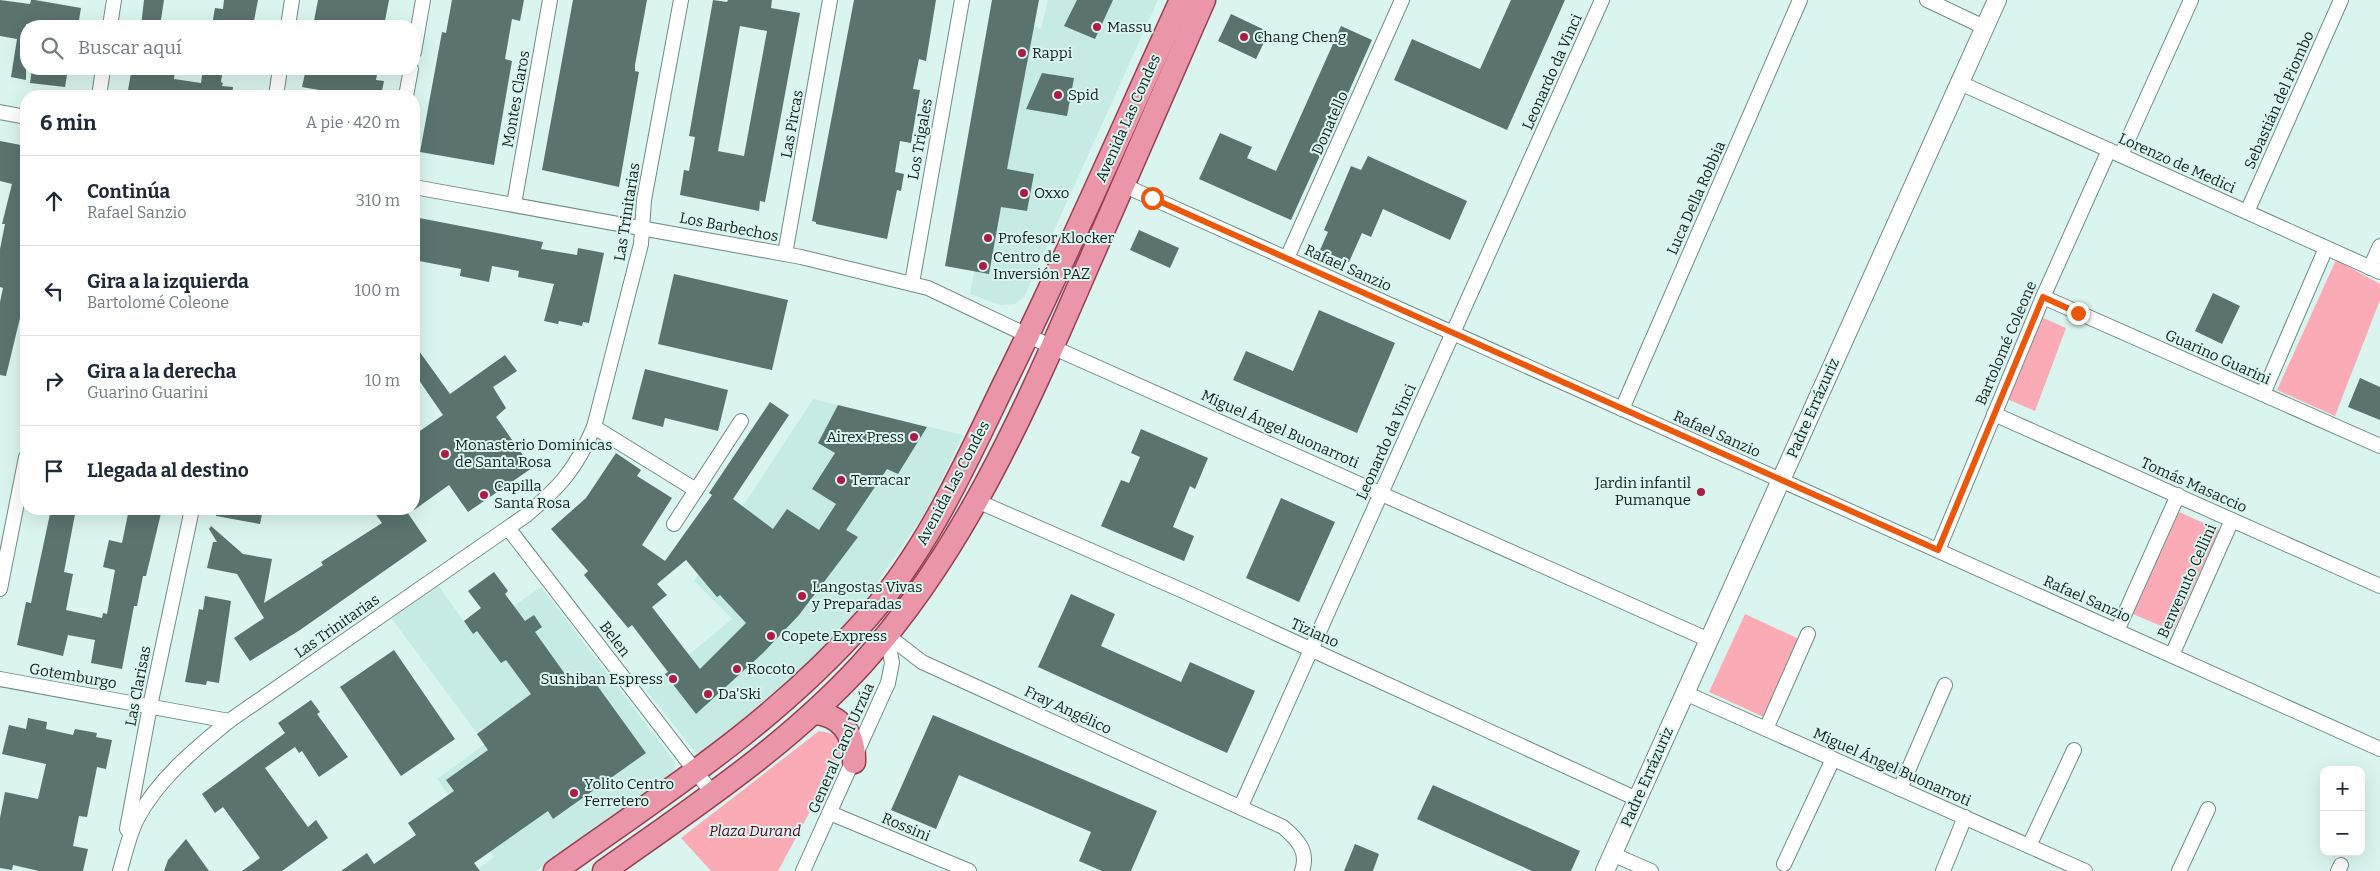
<!DOCTYPE html>
<html lang="es">
<meta charset="utf-8">
<style>
:root{--surface:#fff;--page:#f2f2f3;--text:#1f2937;--muted:#747a83;--line:#e0e1e3}
body{margin:0;font-family:Bitter,serif;background:var(--page);color:var(--text)}
.controls{position:absolute;right:15px;bottom:15px;display:grid;overflow:hidden;border-radius:10px;box-shadow:0 5px 20px #0002}
.controls button{width:45px;height:45px;display:grid;place-items:center;padding:0;border:0;border-bottom:1px solid var(--line);background:var(--surface);color:var(--text);font:25px sans-serif}
.stop{position:absolute;width:15px;height:15px;margin:-11px;border:4px solid #ea580c;border-radius:50%;background:#fff}
.stop.end{background:#ea580c;border-color:#fff;box-shadow:0 1px 5px #0008}
.list{margin:0;padding:0;list-style:none}
h2{display:flex;justify-content:space-between;align-items:center;height:65px;margin:0;padding:0 20px;font-size:21px}
h2 small{font-size:16px;font-weight:400;color:var(--muted)}
.list li{display:grid;grid-template-columns:32px 1fr auto;gap:15px;align-items:center;box-sizing:border-box;height:90px;padding:0 20px;border-top:1px solid var(--line)}
.list b{display:block;font-size:19px;white-space:nowrap}
.list p{margin:0;font-size:16px;white-space:nowrap;color:var(--muted)}
.list em{font-size:16px;font-style:normal;color:var(--muted)}
.icon{flex:none;width:28px;height:28px;fill:none;stroke:currentColor;stroke-width:2;stroke-linecap:round;stroke-linejoin:round}
.map{position:relative;flex:none;width:2380px;height:871px;overflow:hidden}
.search{position:absolute;background:var(--surface);box-shadow:0 5px 20px #0002;left:20px;top:20px;width:400px;height:55px;display:flex;align-items:center;gap:12px;box-sizing:border-box;padding:0 18px;border-radius:20px;color:var(--muted);font-size:19px}
.panel{position:absolute;background:var(--surface);box-shadow:0 5px 20px #0002;left:20px;top:90px;width:400px;height:425px;border-radius:20px}
.map>svg:first-child{display:block}
.built{fill:#c6ebe4}
.green{fill:#fbabb5}
.building{fill:#5a736e;fill-rule:evenodd}
.lines{fill:none;stroke-linecap:round;stroke-linejoin:round}
.minor-casing{stroke:#728b86;stroke-width:16}
.tertiary-casing{stroke:#728b86;stroke-width:20}
.primary-casing{stroke:#973f52;stroke-width:25}
.minor{stroke:#fff;stroke-width:14}
.tertiary{stroke:#fff;stroke-width:18}
.primary{stroke:#ea96a8;stroke-width:22}
.route{stroke:#ea580c;stroke-width:6}
.poi-dot{fill:#ae1b47;stroke:#daf5ef;stroke-width:2}
.labels{text-anchor:middle;stroke-width:4;stroke-linejoin:round;paint-order:stroke}
.poi-label{font-size:15px;fill:#16201f;stroke:#daf5ef;text-anchor:start}
.street-label{font-size:15px;fill:#16201f;stroke:#daf5ef}
.park-label{font-size:15px;font-style:italic;fill:#5d001f;stroke:#daf5ef}
</style>
<div class="map">
<svg width="2380" height="871" viewBox="0 0 2380 871">
<rect width="100%" height="100%" fill="#daf5ef"/>
<g class="built">
<polygon points="1048,0 1158,0 1024,297 1015,304 1000,305 970,294 1020,21 1041,29"/>
<polygon points="813,399 963,435 927,510 868,596 835,635 798,672 703,752 696,753 646,690 732,619 694,581"/>
<polygon points="438,585 473,634 541,587 675,762 672,774 536,871 435,871 478,869 494,857 437,779 485,744 392,619"/>
</g>
<g class="green">
<polygon points="2336,260 2380,284 2380,300 2335,416 2277,390"/>
<polygon points="2041,317 2066,328 2035,411 2007,399"/>
<polygon points="2179,512 2219,530 2173,631 2133,614"/>
<polygon points="1745,614 1801,640 1766,718 1709,692"/>
<path d="M 819,731 C 833,733 839,736 843,750 L 778,871 L 711,871 L 681,838 Z"/>
</g>
<g class="building">
<polygon points="0,0 30,4 31,0 35,0 81,8 78,26 40,26 26,24 26,80 11,77 17,39 0,36"/>
<polygon points="144,0 164,0 160,26 141,26"/>
<polygon points="224,0 258,0 253,26 212,25 215,8 223,9"/>
<polygon points="318,0 389,0 384,26 313,26"/>
<polygon points="452,0 524,0 520,21 512,19 505,59 512,61 494,165 420,152 442,32 446,33"/>
<polygon points="573,0 647,0 635,65 635,71 639,72 619,187 542,170"/>
<path d="M 713,0 L 727,2 L 728,0 L 772,0 L 771,8 L 800,13 L 765,202 L 760,201 L 759,211 L 680,195 L 684,170 L 689,171 L 695,137 L 689,136 ZM 740,26 L 767,31 L 744,156 L 718,151 Z"/>
<polygon points="854,0 936,0 926,61 919,59 913,89 920,90 911,143 900,141 895,172 904,174 901,191 897,190 887,239 816,224 816,222 812,221"/>
<polygon points="992,0 1039,0 1007,169 1034,174 1027,211 1001,207 989,274 945,266"/>
<polygon points="1077,0 1113,0 1095,39 1064,26"/>
<polygon points="1511,0 1565,0 1507,130 1394,80 1412,39 1480,69"/>
<polygon points="1231,14 1269,32 1256,59 1218,41"/>
<polygon points="1341,26 1372,40 1291,220 1199,179 1220,133 1252,147 1247,158 1276,171"/>
<polygon points="32,69 68,69 65,87 30,83"/>
<polygon points="142,69 175,69 174,79 201,83 203,69 223,69 221,82 223,83 222,86 233,87 232,96 127,96 131,73 141,75"/>
<polygon points="306,69 378,69 376,80 384,81 381,96 342,96 342,94 302,87"/>
<polygon points="1042,73 1074,78 1067,116 1026,109"/>
<polygon points="0,141 26,146 26,304 23,319 20,318 6,376 0,375 0,302 3,288 0,287 0,249 5,224 2,224 12,184 0,181"/>
<polygon points="1368,156 1467,201 1450,240 1383,209 1371,237 1362,233 1349,262 1320,250 1328,232 1324,230 1351,166 1361,170"/>
<polygon points="414,217 543,242 541,249 577,255 578,248 604,253 589,323 583,322 582,326 559,321 558,324 544,321 554,284 518,277 519,271 492,266 489,282 460,276 461,269 414,260"/>
<polygon points="1139,230 1179,248 1170,268 1130,250"/>
<polygon points="674,274 788,300 772,370 658,344"/>
<polygon points="2213,293 2240,306 2222,344 2195,331"/>
<polygon points="1319,310 1395,343 1357,433 1233,380 1246,351 1293,371"/>
<polygon points="414,344 450,394 505,355 517,371 493,387 506,408 496,417 532,468 468,512 449,485 414,510 414,435 443,415 414,373"/>
<polygon points="645,369 728,390 718,431 665,418 663,427 632,419"/>
<polygon points="2360,378 2380,387 2380,420 2348,407"/>
<path d="M 770,402 L 789,415 L 733,499 L 773,529 L 787,509 L 819,530 L 836,504 L 812,489 L 835,453 L 818,443 L 838,405 L 927,427 L 898,474 L 887,469 L 846,530 L 858,537 L 799,615 L 763,653 L 696,714 L 665,674 L 668,672 L 632,625 L 628,628 L 584,575 L 588,571 L 551,529 L 586,498 L 616,453 L 641,470 L 637,476 L 672,498 L 642,545 L 665,561 L 712,495 L 709,493 ZM 686,560 L 717,597 L 720,595 L 746,623 L 700,669 L 652,607 L 667,595 L 657,584 Z"/>
<polygon points="1141,429 1208,458 1195,489 1190,486 1173,527 1194,536 1184,561 1101,526 1121,480 1129,483 1140,457 1131,453"/>
<polygon points="1281,498 1335,522 1299,602 1246,578"/>
<polygon points="51,509 76,509 64,572 73,574 66,610 102,618 103,613 107,614 115,570 103,567 109,540 122,543 129,509 162,509 146,576 143,576 137,606 134,606 122,669 91,663 95,640 68,635 63,656 17,645 26,602 31,603"/>
<polygon points="217,509 263,509 260,524 216,516"/>
<polygon points="372,509 405,509 427,541 300,630 250,661 234,638 264,618 237,574 207,568 213,542 217,542 209,529 211,526 243,554 272,559 264,603 323,565 321,562 382,523"/>
<polygon points="494,572 508,591 505,594 525,621 534,615 542,627 535,632 575,688 591,677 646,753 553,819 548,811 474,863 480,871 341,871 367,853 374,864 416,835 408,823 454,791 446,780 488,750 477,734 531,694 506,660 501,663 477,631 473,634 464,621 481,608 468,591"/>
<polygon points="1071,594 1115,614 1101,646 1181,682 1190,662 1255,691 1227,753 1038,667"/>
<polygon points="205,596 231,601 219,683 207,681 206,685 185,682 199,609 203,610"/>
<polygon points="394,650 455,739 401,776 340,687"/>
<polygon points="311,700 320,712 317,714 348,757 319,777 302,751 299,753 295,747 265,768 308,827 316,820 328,838 282,871 242,871 260,858 223,807 215,813 202,794 285,733 278,723"/>
<polygon points="933,715 1157,811 1131,871 1102,871 1079,861 1091,832 959,775 936,829 891,810"/>
<polygon points="28,718 47,722 46,729 73,735 75,729 97,733 96,737 112,740 106,769 97,767 87,817 79,816 73,846 88,849 83,871 39,871 13,865 12,870 0,868 0,818 5,792 38,799 46,764 2,754 9,725 26,729"/>
<polygon points="1433,785 1580,851 1571,871 1532,871 1417,819"/>
<polygon points="186,839 209,871 164,871 168,860"/>
<polygon points="1355,844 1379,854 1373,871 1344,871"/>
</g>
<g class="lines">
<defs>
<g id="minor">
<polyline points="1927,0 1984,27"/>
<polyline points="110,26 114,0"/>
<polyline points="288,26 292,0"/>
<polyline points="414,52 423,0"/>
<polyline points="1960,83 2380,272"/>
<polyline points="99,96 103,69"/>
<polyline points="276,96 280,69"/>
<polyline points="406,96 411,69"/>
<polyline points="0,112 26,117"/>
<polyline points="2121,155 2191,0"/>
<polyline points="1123,185 2380,749"/>
<polyline points="414,187 801,257 928,288 1052,347 1709,640"/>
<polyline points="514,204 550,0"/>
<polyline points="2247,212 2341,0"/>
<polyline points="785,254 830,0"/>
<polyline points="1287,258 1402,0"/>
<polyline points="2370,268 2380,246"/>
<polyline points="912,283 962,0"/>
<polyline points="2043,297 2380,446"/>
<polyline points="2263,394 2326,248"/>
<polyline points="1622,409 1800,0"/>
<polyline points="1994,414 2380,586"/>
<polyline points="594,427 696,490"/>
<polyline points="977,501 1188,593 1637,799"/>
<polyline points="674,524 741,421"/>
<polyline points="508,528 713,794"/>
<polyline points="1938,550 2043,297 2109,150"/>
<polyline points="0,589 26,457"/>
<polyline points="2117,631 2178,495"/>
<path d="M 887,635 L 922,662 L 1283,827 C 1297,839 1309,851 1302,871"/>
<polyline points="2172,655 2232,520"/>
<polyline points="0,679 229,721"/>
<polyline points="1685,693 2085,871"/>
<polyline points="1766,729 1808,634"/>
<polyline points="1900,789 1945,685"/>
<polyline points="1241,806 1602,0"/>
<polyline points="830,813 969,871"/>
<polyline points="127,829 150,706 192,509"/>
<polyline points="2029,846 2074,750"/>
<polyline points="1612,854 1651,871"/>
<polyline points="1784,864 1833,759"/>
<path d="M 120,871 C 125,854 129,835 137,819 C 158,779 195,749 229,721 L 525,516 C 560,487 576,469 594,427 L 641,244 L 644,200 L 681,0"/>
<polyline points="803,871 888,683 892,663 887,635"/>
<polyline points="1943,871 1965,817"/>
<polyline points="2179,871 2208,809"/>
<polyline points="2338,871 2341,865"/>
</g>
<polyline id="tertiary" points="1605,871 1997,0"/>
<g id="primary">
<path d="M 813,713 C 841,714 855,735 854,762"/>
<path d="M 555,871 C 666,792 776,722 867,618 C 927,550 964,467 1003,386 C 1066,259 1122,129 1181,0"/>
<path d="M 604,871 C 694,807 787,746 862,664 C 962,553 1023,415 1082,279 C 1122,186 1163,93 1204,0"/>
</g>
</defs>
<use href="#minor" class="minor-casing"/>
<use href="#tertiary" class="tertiary-casing"/>
<use href="#primary" class="primary-casing"/>
<use href="#minor" class="minor"/>
<use href="#tertiary" class="tertiary"/>
<use href="#primary" class="primary"/>
</g>
<g class="lines">
<polyline class="route" points="1152,198 1938,550 2043,297 2078,313"/>
</g>
<g class="poi-dot">
<circle cx="1097" cy="27" r="5"/>
<circle cx="1244" cy="37" r="5"/>
<circle cx="1022" cy="53" r="5"/>
<circle cx="1058" cy="95" r="5"/>
<circle cx="1024" cy="193" r="5"/>
<circle cx="988" cy="238" r="5"/>
<circle cx="983" cy="266" r="5"/>
<circle cx="914" cy="437" r="5"/>
<circle cx="445" cy="454" r="5"/>
<circle cx="841" cy="480" r="5"/>
<circle cx="1701" cy="492" r="5"/>
<circle cx="484" cy="495" r="5"/>
<circle cx="802" cy="596" r="5"/>
<circle cx="771" cy="636" r="5"/>
<circle cx="737" cy="669" r="5"/>
<circle cx="673" cy="679" r="5"/>
<circle cx="708" cy="694" r="5"/>
<circle cx="574" cy="793" r="5"/>
</g>
<g class="labels">
<g class="poi-label">
<text x="1107" y="32">Massu</text>
<text x="1254" y="42">Chang Cheng</text>
<text x="1032" y="58">Rappi</text>
<text x="1068" y="100">Spid</text>
<text x="1034" y="198">Oxxo</text>
<text x="998" y="243">Profesor Klocker</text>
<text x="993" y="262">Centro de<tspan x="993" dy="17">Inversión PAZ</tspan></text>
<text x="904" y="442" text-anchor="end">Airex Press</text>
<text x="455" y="450">Monasterio Dominicas<tspan x="455" dy="17">de Santa Rosa</tspan></text>
<text x="851" y="485">Terracar</text>
<text x="1691" y="488" text-anchor="end">Jardin infantil<tspan x="1691" dy="17">Pumanque</tspan></text>
<text x="494" y="491">Capilla<tspan x="494" dy="17">Santa Rosa</tspan></text>
<text x="812" y="592">Langostas Vivas<tspan x="812" dy="17">y Preparadas</tspan></text>
<text x="781" y="641">Copete Express</text>
<text x="747" y="674">Rocoto</text>
<text x="663" y="684" text-anchor="end">Sushiban Espress</text>
<text x="718" y="699">Da'Ski</text>
<text x="584" y="789">Yolito Centro<tspan x="584" dy="17">Ferretero</tspan></text>
</g>
<g class="street-label">
<text transform="translate(1552 72) rotate(-66)" y="5">Leonardo da Vinci</text>
<text transform="translate(516 99) rotate(-80)" y="5">Montes Claros</text>
<text transform="translate(2279 100) rotate(-66)" y="5">Sebastián del Piombo</text>
<text transform="translate(1128 118) rotate(-66)" y="5">Avenida Las Condes</text>
<text transform="translate(1330 123) rotate(-66)" y="5">Donatello</text>
<text transform="translate(792 124) rotate(-80)" y="5">Las Pircas</text>
<text transform="translate(920 139) rotate(-80)" y="5">Los Trigales</text>
<text transform="translate(2177 163) rotate(24)" y="5">Lorenzo de Medici</text>
<text transform="translate(1696 198) rotate(-66)" y="5">Luca Della Robbia</text>
<text transform="translate(627 212) rotate(-81)" y="5">Las Trinitarias</text>
<text transform="translate(729 227) rotate(11)" y="5">Los Barbechos</text>
<text transform="translate(1348 268) rotate(24)" y="5">Rafael Sanzio</text>
<text transform="translate(2006 343) rotate(-67)" y="5">Bartolomé Coleone</text>
<text transform="translate(2218 357) rotate(24)" y="5">Guarino Guarini</text>
<text transform="translate(1813 408) rotate(-66)" y="5">Padre Errázuriz</text>
<text transform="translate(1280 429) rotate(24)" y="5">Miguel Ángel Buonarroti</text>
<text transform="translate(1717 434) rotate(24)" y="5">Rafael Sanzio</text>
<text transform="translate(1386 442) rotate(-66)" y="5">Leonardo da Vinci</text>
<text transform="translate(953 483) rotate(-62)" y="5">Avenida Las Condes</text>
<text transform="translate(2194 485) rotate(24)" y="5">Tomás Masaccio</text>
<text transform="translate(2187 581) rotate(-66)" y="5">Benvenuto Cellini</text>
<text transform="translate(2087 599) rotate(24)" y="5">Rafael Sanzio</text>
<text transform="translate(337 626) rotate(-35)" y="5">Las Trinitarias</text>
<text transform="translate(1315 633) rotate(24)" y="5">Tiziano</text>
<text transform="translate(615 639) rotate(53)" y="5">Belen</text>
<text transform="translate(73 676) rotate(10)" y="5">Gotemburgo</text>
<text transform="translate(138 686) rotate(-79)" y="5">Las Clarisas</text>
<text transform="translate(1068 710) rotate(25)" y="5">Fray Angélico</text>
<text transform="translate(841 748) rotate(-66)" y="5">General Carol Urzúa</text>
<text transform="translate(1892 767) rotate(24)" y="5">Miguel Ángel Buonarroti</text>
<text transform="translate(1647 777) rotate(-66)" y="5">Padre Errázuriz</text>
<text transform="translate(906 827) rotate(23)" y="5">Rossini</text>
</g>
<g class="park-label">
<text x="755" y="836">Plaza Durand</text>
</g>
</g>
</svg>
<div class="controls">
<button>+</button>
<button>−</button>
</div>
<div class="stop" style="left:1152px;top:198px"></div>
<div class="stop end" style="left:2078px;top:313px"></div>
<div class="search"><svg class="icon" aria-label="search" viewBox="0 0 24 24"><circle cx="10" cy="10" r="6"/><path d="M15 15l6 6"/></svg>Buscar aquí</div>
<section class="panel">
<h2>6 min<small>A pie · 420 m</small></h2>
<ul class="list">
<li><svg class="icon" aria-label="ahead" viewBox="0 0 24 24"><path d="M12 20V5M6 11l6-6 6 6"/></svg><div><b>Continúa</b><p>Rafael Sanzio</p></div><em>310 m</em></li>
<li><svg class="icon" aria-label="left" viewBox="0 0 24 24"><path d="M17 20v-9H6M10 6l-5 5 5 5"/></svg><div><b>Gira a la izquierda</b><p>Bartolomé Coleone</p></div><em>100 m</em></li>
<li><svg class="icon" aria-label="right" viewBox="0 0 24 24"><path d="M7 20v-9h11M14 6l5 5-5 5"/></svg><div><b>Gira a la derecha</b><p>Guarino Guarini</p></div><em>10 m</em></li>
<li><svg class="icon" aria-label="arrive" viewBox="0 0 24 24"><path d="M6 21V4h12l-3 4 3 4H6"/></svg><div><b>Llegada al destino</b></div></li>
</ul>
</section>
</div>
